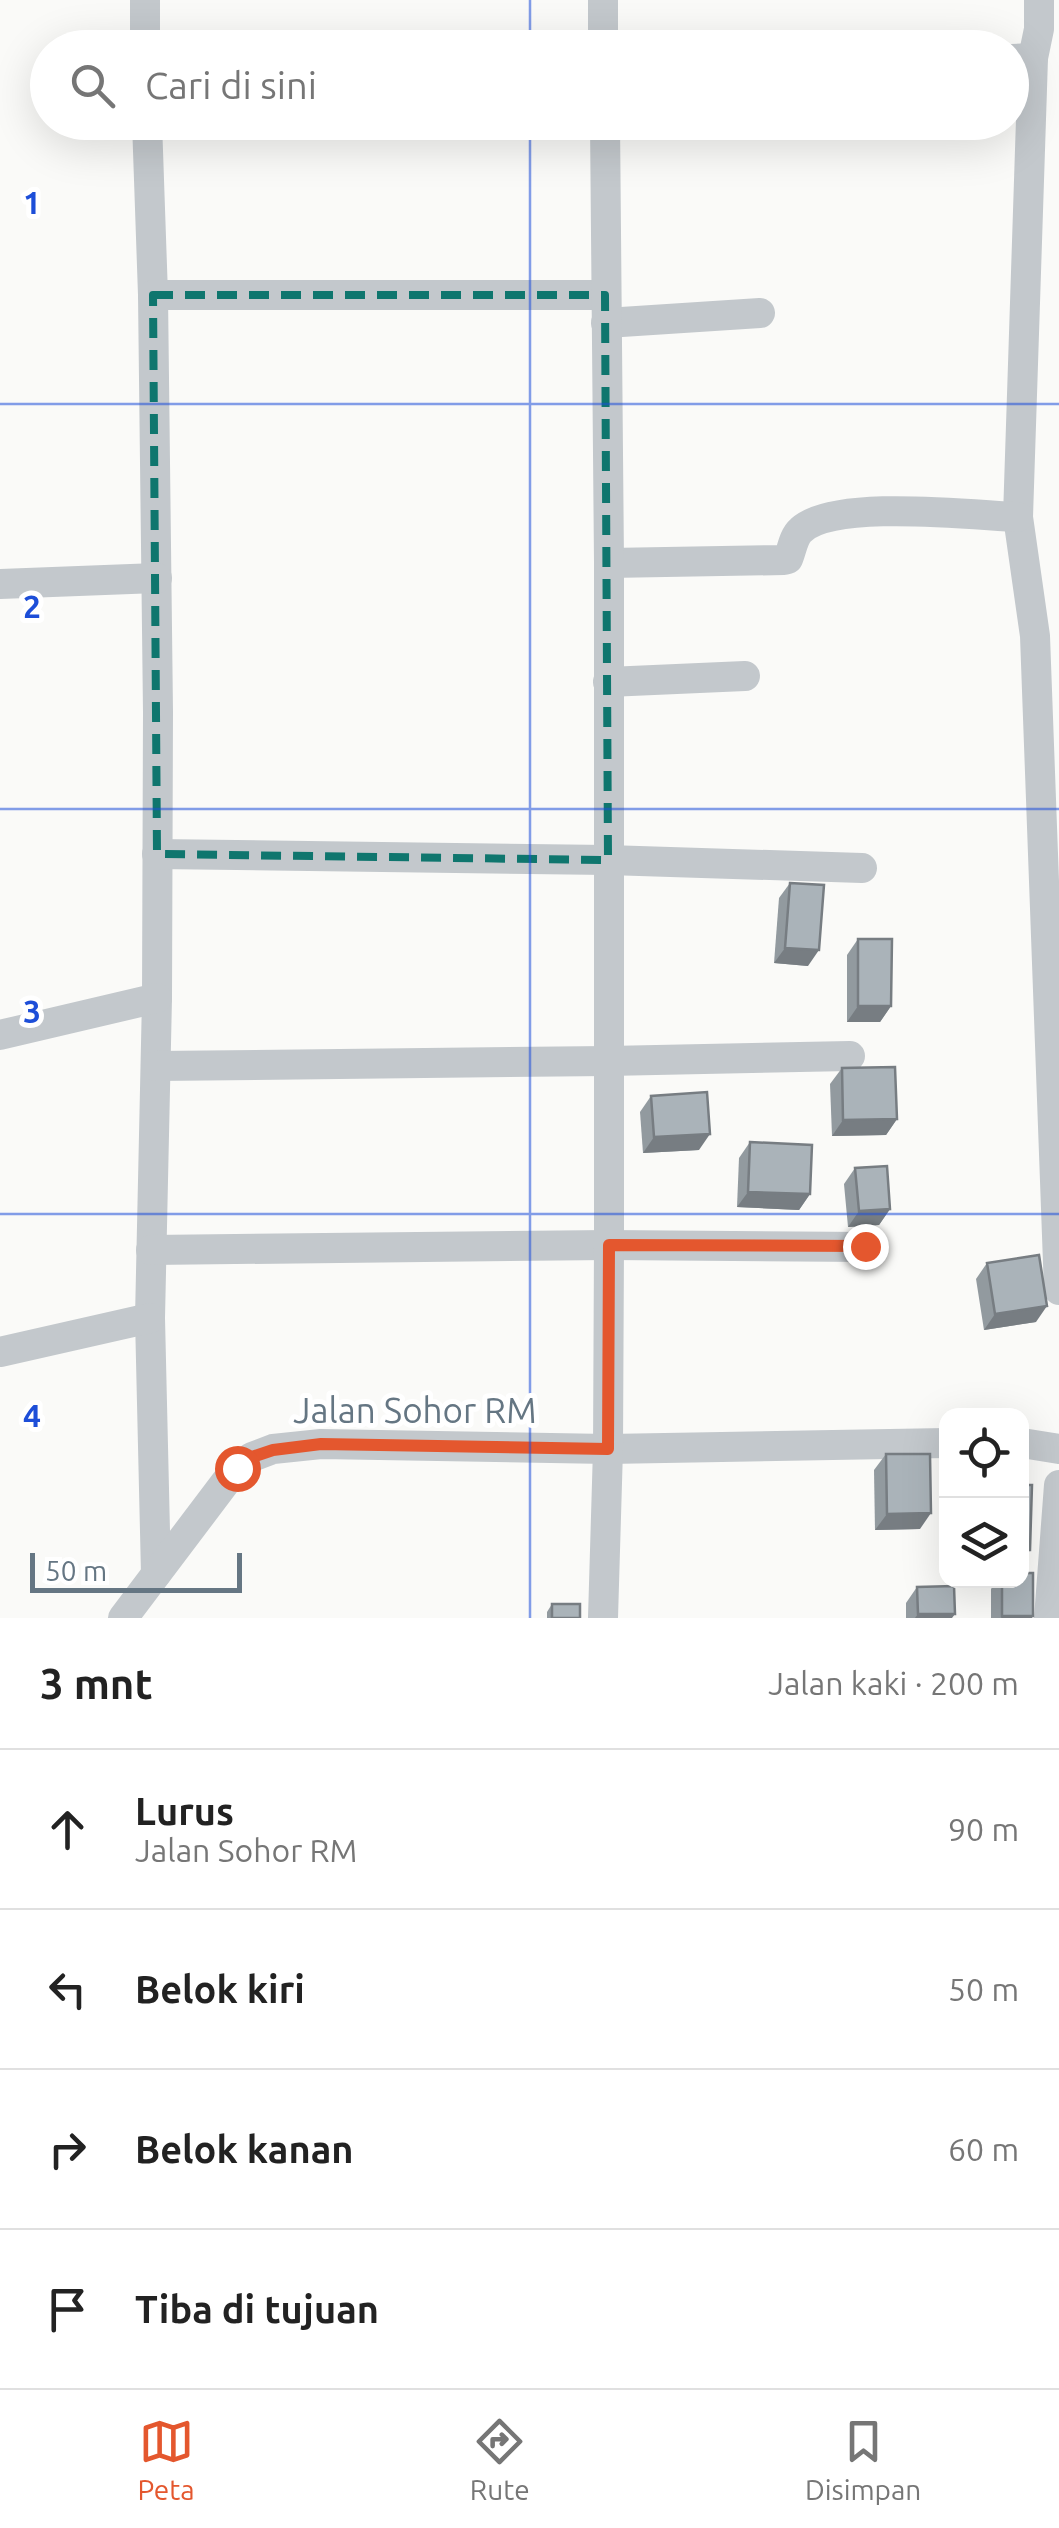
<!DOCTYPE html>
<html lang="id">
<meta charset="utf-8">
<style>
:root{--surface:#fff;--page:#f6f6f6;--text:#222;--muted:#767676;--line:#e0e0e0;--accent:#e4572e}
body{margin:0;font-family:Ubuntu,sans-serif;background:var(--page);color:var(--text)}
.controls{position:absolute;right:30px;bottom:30px;display:grid;overflow:hidden;border-radius:20px;box-shadow:0 10px 40px #0002}
.controls button{width:90px;height:90px;display:grid;place-items:center;padding:0;border:0;border-bottom:2px solid var(--line);background:var(--surface);color:var(--text);font:50px sans-serif}
.scale{position:absolute;left:30px;bottom:25px;width:212px;box-sizing:border-box;padding-left:10px;border:5px solid #657683;border-top:0;font-size:28px;line-height:35px;white-space:nowrap;color:#657683;-webkit-text-stroke:8px #fff;paint-order:stroke}
.stop{position:absolute;width:30px;height:30px;margin:-22px;border:8px solid #e4572e;border-radius:50%;background:#fff}
.stop.end{background:#e4572e;border-color:#fff;box-shadow:0 2px 10px #0008}
.list{margin:0;padding:0;list-style:none}
h2{display:flex;justify-content:space-between;align-items:center;height:130px;margin:0;padding:0 40px;font-size:42px}
h2 small{font-size:32px;font-weight:400;color:var(--muted)}
.list li{display:grid;grid-template-columns:65px 1fr auto;gap:30px;align-items:center;box-sizing:border-box;height:160px;padding:0 40px;border-top:2px solid var(--line)}
.list b{display:block;font-size:38px;white-space:nowrap}
.list p{margin:0;font-size:32px;white-space:nowrap;color:var(--muted)}
.list em{font-size:32px;font-style:normal;color:var(--muted)}
.icon{flex:none;width:55px;height:55px;fill:none;stroke:currentColor;stroke-width:2;stroke-linecap:round;stroke-linejoin:round}
.map{position:relative;flex:none;width:1059px;height:1618px;overflow:hidden}
.search{position:absolute;background:var(--surface);box-shadow:0 10px 40px #0002;left:30px;right:30px;top:30px;height:110px;display:flex;align-items:center;gap:25px;box-sizing:border-box;padding:0 35px;border-radius:55px;color:var(--muted);font-size:38px}
.sheet{height:770px;background:var(--surface)}
nav{display:flex;justify-content:space-around;align-items:center;box-sizing:border-box;height:140px;border-top:2px solid var(--line);background:var(--surface);font-size:28px;color:var(--muted)}
nav a{display:grid;justify-items:center;gap:5px}
nav .on{color:var(--accent)}
.map>svg:first-child{display:block}
.lines{fill:none;stroke-linecap:round;stroke-linejoin:round}
.minor{stroke:#c3c8cc;stroke-width:30}
.wall{fill:#929a9f}
.shaded-wall{fill:#777d82}
.building{fill:#aab3b9;stroke:#777d82;stroke-width:2.5}
.route{stroke:#e4572e;stroke-width:12}
.marked{fill:none;stroke:#0f766e;stroke-width:8;stroke-dasharray:20 12;stroke-linejoin:round}
.grid{fill:none;stroke:#1d4ed8;stroke-width:2.5;stroke-opacity:0.55}
.labels{text-anchor:middle;stroke-width:10;stroke-linejoin:round;paint-order:stroke}
.street-label{font-size:35px;fill:#657683;stroke:#fff}
.grid-label{font-size:32px;text-anchor:middle;font-weight:bold;fill:#1d4ed8;stroke:#fff;stroke-width:10;stroke-linejoin:round;paint-order:stroke}
</style>
<div class="map">
<svg width="1059" height="1618" viewBox="0 0 1059 1618">
<rect width="100%" height="100%" fill="#fafaf8"/>
<g class="lines">
<g class="minor">
<polyline points="145,0 145,48"/>
<polyline points="603,0 603,48"/>
<polyline points="1033,58 1039,29 1039,0"/>
<polyline points="1012,59 1033,58 1018,517 1035,636 1059,1290"/>
<polyline points="147,122 153,295 158,712 157,998 150,1318 156,1574"/>
<polyline points="153,295 605,295"/>
<polyline points="606,323 760,313"/>
<path d="M 609,563 L 784,560 L 788,559 C 792,550 793,537 801,530 C 834,499 971,515 1018,517"/>
<polyline points="0,584 157,578"/>
<polyline points="608,682 745,676"/>
<polyline points="157,854 608,860 862,868"/>
<polyline points="0,1035 157,998"/>
<polyline points="156,1066 608,1061 850,1056"/>
<polyline points="151,1250 609,1245 865,1247"/>
<polyline points="0,1352 150,1318"/>
<polyline points="1022,1443 1059,1449"/>
<polyline points="123,1618 237,1467 252,1457 273,1449 321,1444 608,1449 946,1443"/>
<polyline points="603,1618 608,1449 609,1245 609,563 605,122"/>
<polyline points="1049,1618 1059,1485"/>
</g>
</g>
<g class="wall">
<polygon points="790,883 808,966 774,963 779,898"/>
<polygon points="858,939 891,1006 880,1022 847,1022 847,955"/>
<polygon points="842,1068 897,1119 886,1135 832,1136 830,1084"/>
<polygon points="651,1096 699,1150 643,1153 640,1112"/>
<polygon points="750,1142 810,1194 799,1210 737,1207 739,1158"/>
<polygon points="855,1168 890,1209 879,1225 848,1227 844,1184"/>
<polygon points="987,1263 1036,1322 984,1330 976,1279"/>
<polygon points="886,1454 920,1529 875,1530 874,1470"/>
<polygon points="997,1580 1022,1580 1032,1618 991,1618 991,1589"/>
<polygon points="917,1587 952,1618 906,1618 906,1603"/>
<polygon points="552,1604 580,1618 547,1618 547,1612"/>
</g>
<g class="shaded-wall">
<polygon points="785,948 819,950 808,966 774,963"/>
<polygon points="858,1006 891,1006 880,1022 847,1022"/>
<polygon points="897,1119 886,1135 832,1136 843,1120"/>
<polygon points="710,1134 699,1150 643,1153 654,1137"/>
<polygon points="748,1192 810,1194 799,1210 737,1207"/>
<polygon points="890,1209 879,1225 848,1227 859,1211"/>
<polygon points="1047,1306 1036,1322 984,1330 995,1314"/>
<polygon points="931,1513 920,1529 875,1530 887,1514"/>
<polygon points="1022,1550 1030,1550 1022,1562"/>
<polygon points="918,1614 955,1614 952,1618 915,1618"/>
<polygon points="1002,1616 1033,1616 1032,1618 1001,1618"/>
</g>
<g class="building">
<polygon points="790,883 824,885 819,950 785,948"/>
<polygon points="858,939 892,939 891,1006 858,1006"/>
<polygon points="895,1067 897,1119 843,1120 842,1068"/>
<polygon points="707,1092 710,1134 654,1137 651,1096"/>
<polygon points="750,1142 812,1145 810,1194 748,1192"/>
<polygon points="887,1166 890,1209 859,1211 855,1168"/>
<polygon points="1039,1255 1047,1306 995,1314 987,1263"/>
<polygon points="886,1454 930,1454 931,1513 887,1514"/>
<polygon points="1022,1485 1032,1485 1030,1550 1022,1550"/>
<polygon points="1022,1573 1033,1573 1033,1616 1002,1616 1002,1580 1022,1580"/>
<polygon points="954,1586 955,1614 918,1614 917,1587"/>
<rect x="552" y="1604" width="28" height="14"/>
</g>
<g class="lines">
<polyline class="route" points="237,1468 252,1457 273,1450 321,1444 608,1449 609,1245 865,1246"/>
</g>
<path class="marked" d="M 153,295 L 605,295 L 608,860 L 157,854 Z"/>
<path class="grid" d="M 530,0 L 530,48M 530,122 L 530,1618M 0,404 L 1059,404M 0,809 L 1059,809M 0,1214 L 1059,1214"/>
<g class="labels">
<g class="street-label">
<text x="415" y="1423">Jalan Sohor RM</text>
</g>
</g>
<g class="grid-label">
<text x="32" y="214">1</text>
<text x="32" y="618">2</text>
<text x="32" y="1023">3</text>
<text x="32" y="1427">4</text>
</g>
</svg>
<div class="controls">
<button><svg class="icon" aria-label="locate" viewBox="0 0 24 24"><circle cx="12" cy="12" r="6"/><path d="M12 2v4M12 18v4M2 12h4M18 12h4"/></svg></button>
<button><svg class="icon" aria-label="layers" viewBox="0 0 24 24"><path d="M12 4l9 5-9 5-9-5zM3 14l9 5 9-5"/></svg></button>
</div>
<div class="scale">50 m</div>
<div class="stop" style="left:237px;top:1468px"></div>
<div class="stop end" style="left:865px;top:1246px"></div>
<div class="search"><svg class="icon" aria-label="search" viewBox="0 0 24 24"><circle cx="10" cy="10" r="6"/><path d="M15 15l6 6"/></svg>Cari di sini</div>
</div>
<section class="sheet">
<h2>3 mnt<small>Jalan kaki · 200 m</small></h2>
<ul class="list">
<li><svg class="icon" aria-label="ahead" viewBox="0 0 24 24"><path d="M12 20V5M6 11l6-6 6 6"/></svg><div><b>Lurus</b><p>Jalan Sohor RM</p></div><em>90 m</em></li>
<li><svg class="icon" aria-label="left" viewBox="0 0 24 24"><path d="M17 20v-9H6M10 6l-5 5 5 5"/></svg><div><b>Belok kiri</b></div><em>50 m</em></li>
<li><svg class="icon" aria-label="right" viewBox="0 0 24 24"><path d="M7 20v-9h11M14 6l5 5-5 5"/></svg><div><b>Belok kanan</b></div><em>60 m</em></li>
<li><svg class="icon" aria-label="arrive" viewBox="0 0 24 24"><path d="M6 21V4h12l-3 4 3 4H6"/></svg><div><b>Tiba di tujuan</b></div></li>
</ul>
</section>
<nav>
<a class="on"><svg class="icon" aria-label="map" viewBox="0 0 24 24"><path d="M3 6l6-2 6 2 6-2v14l-6 2-6-2-6 2zM9 4v14M15 6v14"/></svg>Peta</a>
<a><svg class="icon" aria-label="directions" viewBox="0 0 24 24"><path d="M12 3l9 9-9 9-9-9zM9 14v-3h6M13 9l2 2-2 2"/></svg>Rute</a>
<a><svg class="icon" aria-label="saved" viewBox="0 0 24 24"><path d="M7 4h10v16l-5-4-5 4z"/></svg>Disimpan</a>
</nav>
